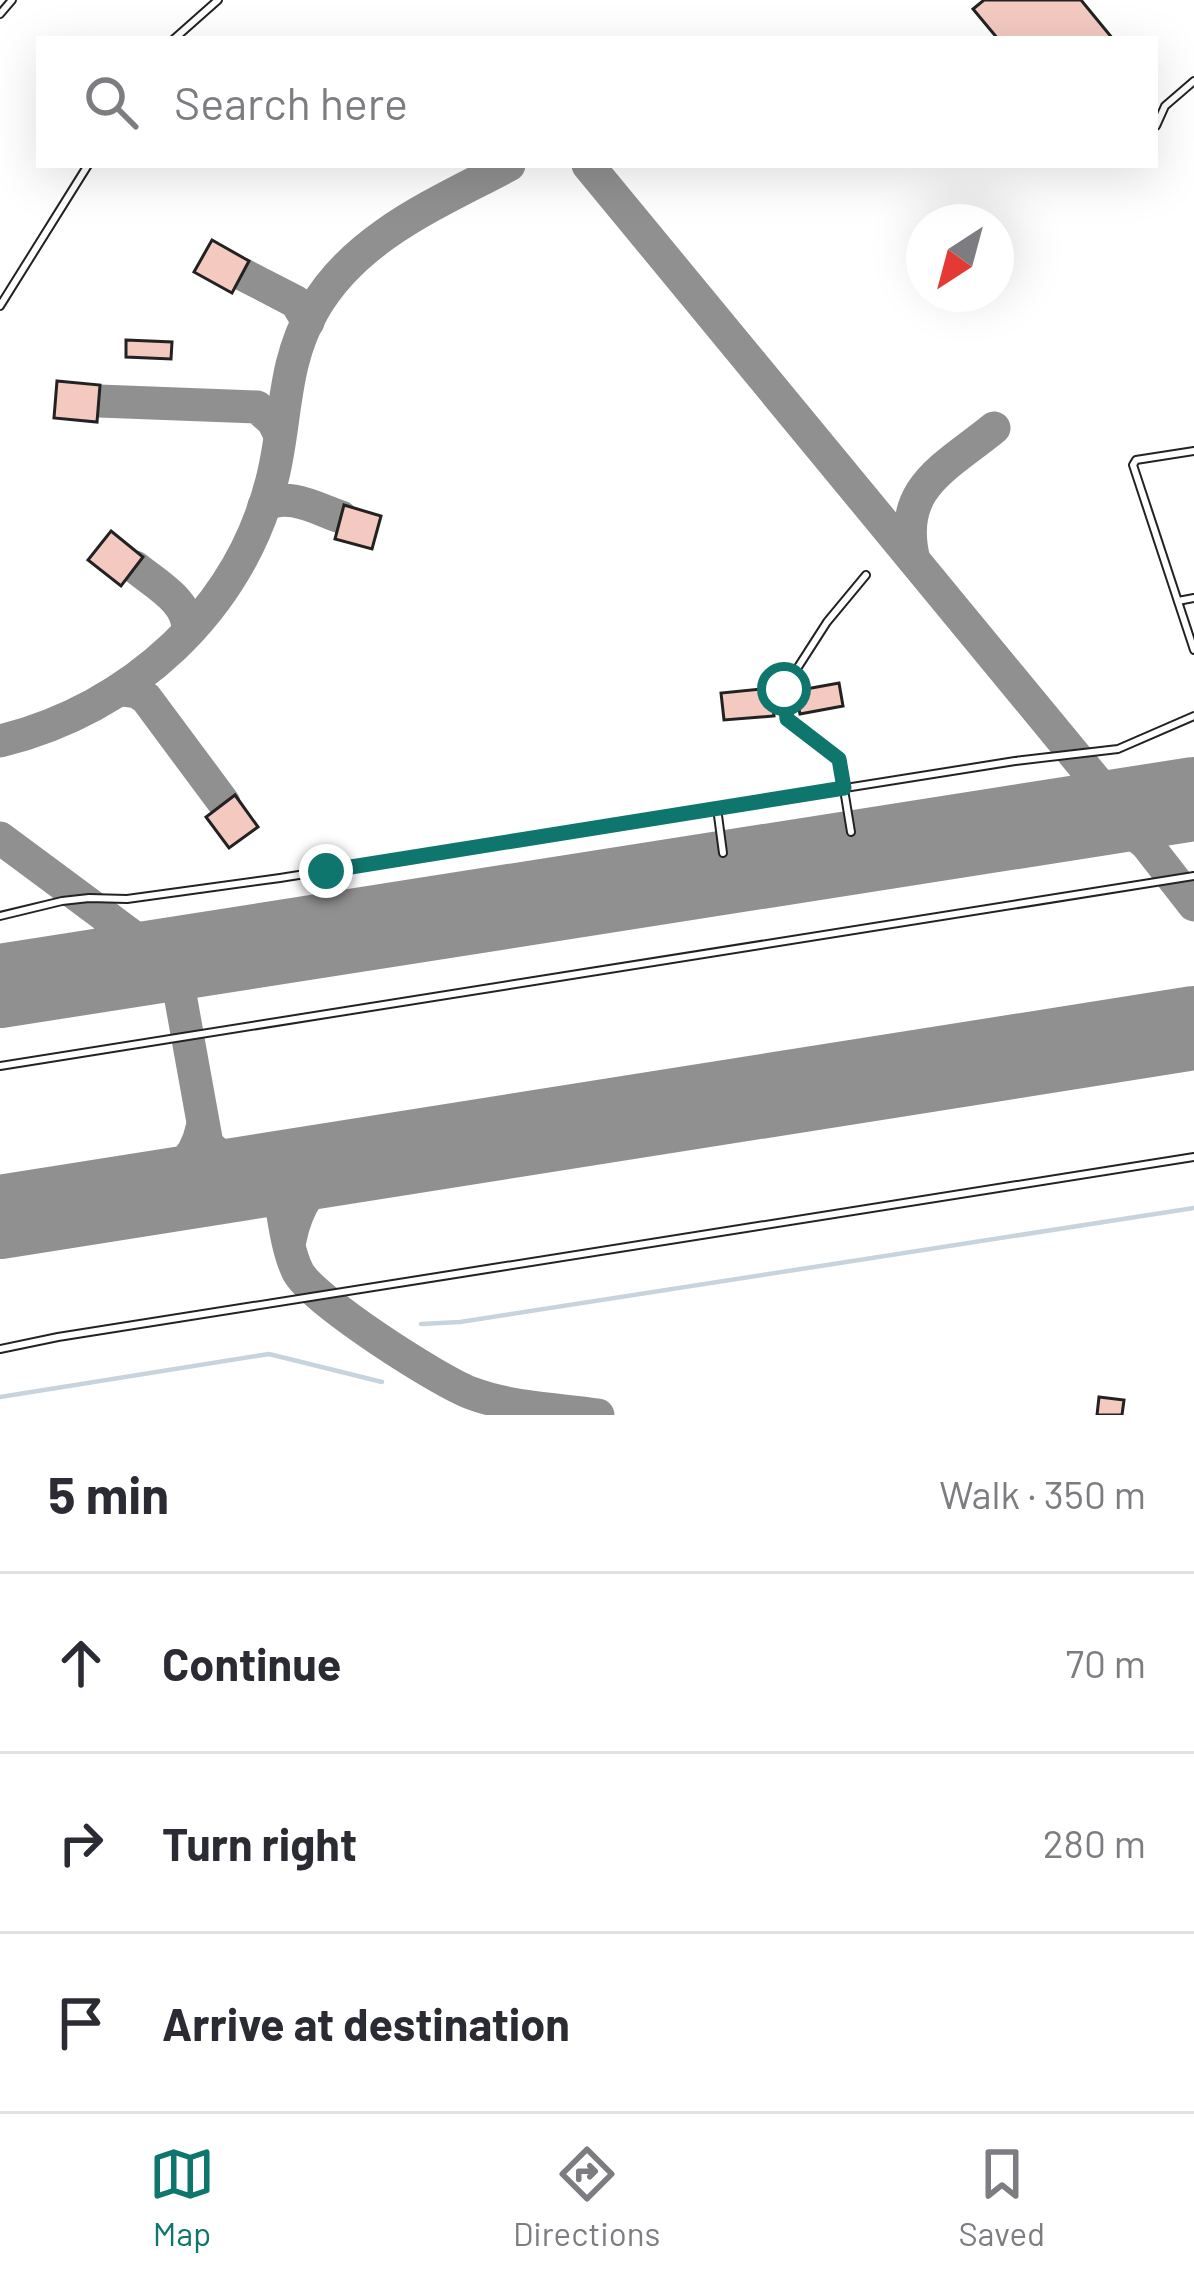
<!DOCTYPE html>
<meta charset="utf-8">
<style>
:root{--surface:#fff;--page:#f7f7f7;--text:#2b2b33;--muted:#7c7c81;--line:#e1e1e2;--accent:#0f766e}
body{margin:0;font-family:Barlow,sans-serif;background:var(--page);color:var(--text)}
.compass{position:absolute;left:906px;top:204px;width:108px;height:108px;border-radius:50%;background:var(--surface);box-shadow:0 12px 48px #0002;rotate:216deg}
.stop{position:absolute;width:36px;height:36px;margin:-27px;border:9px solid #0f766e;border-radius:50%;background:#fff}
.stop.end{background:#0f766e;border-color:#fff;box-shadow:0 3px 12px #0008}
.list{margin:0;padding:0;list-style:none}
h2{display:flex;justify-content:space-between;align-items:center;height:156px;margin:0;padding:0 48px;font-size:51px}
h2 small{font-size:39px;font-weight:400;color:var(--muted)}
.list li{display:grid;grid-template-columns:78px 1fr auto;gap:36px;align-items:center;box-sizing:border-box;height:180px;padding:0 48px;border-top:3px solid var(--line)}
.list b{display:block;font-size:45px;white-space:nowrap}
.list em{font-size:39px;font-style:normal;color:var(--muted)}
.icon{flex:none;width:66px;height:66px;fill:none;stroke:currentColor;stroke-width:2;stroke-linecap:round;stroke-linejoin:round}
.map{position:relative;flex:none;width:1194px;height:1415px;overflow:hidden}
.search{position:absolute;background:var(--surface);box-shadow:0 12px 48px #0002;left:36px;right:36px;top:36px;height:132px;display:flex;align-items:center;gap:30px;box-sizing:border-box;padding:0 42px;border-radius:0px;color:var(--muted);font-size:45px}
.sheet{height:696px;background:var(--surface)}
nav{display:flex;justify-content:space-around;align-items:center;box-sizing:border-box;height:168px;border-top:3px solid var(--line);background:var(--surface);font-size:33px;color:var(--muted)}
nav a{display:grid;justify-items:center;gap:6px}
nav .on{color:var(--accent)}
.map>svg:first-child{display:block}
.lines{fill:none;stroke-linecap:round;stroke-linejoin:round}
.stream{stroke:#c7d3dd;stroke-width:4.5}
.taxiway{stroke:#909090;stroke-width:33}
.runway{stroke:#909090;stroke-width:84}
.building{fill:#f3c9c0;stroke:#222;stroke-width:3}
.service-casing{stroke:#222;stroke-width:10}
.service{stroke:#fff;stroke-width:6}
.route{stroke:#0f766e;stroke-width:15}
</style>
<div class="map">
<svg width="1194" height="1415" viewBox="0 0 1194 1415">
<rect width="100%" height="100%" fill="#fff"/>
<g class="lines">
<g class="stream">
<polyline points="421,1324 460,1322 1194,1208"/>
<polyline points="0,1397 269,1354 382,1382"/>
</g>
<g class="taxiway">
<polyline points="588,165 1120,810 1194,905"/>
<polyline points="242,274 296,302 308,322"/>
<polyline points="99,401 257,407 273,421 279,433"/>
<path d="M 264,506 C 287,491 317,509 341,517"/>
<path d="M 914,560 C 896,488 945,468 994,428"/>
<path d="M 135,567 C 157,585 190,602 188,632"/>
<polyline points="122,690 137,692 146,698 224,803"/>
<path d="M 0,741 C 131,709 241,610 273,476 C 287,418 282,364 314,309 C 356,236 438,203 509,165"/>
<polyline points="1133,833 1143,841 1150,816 1162,804"/>
<path d="M 0,838 L 108,918 C 116,939 108,956 95,971"/>
<polyline points="108,918 143,944 185,957"/>
<path d="M 201,955 L 189,966 L 179,989 L 207,1144 C 227,1166 254,1169 282,1172"/>
<path d="M 276,1173 C 282,1202 285,1246 298,1272 C 314,1301 437,1380 471,1393 C 510,1408 557,1409 598,1415"/>
<path d="M 119,1198 C 157,1181 193,1174 202,1128"/>
<path d="M 290,1240 C 297,1205 312,1183 342,1163"/>
</g>
<g class="runway">
<polyline points="0,986 1194,799"/>
<polyline points="0,1217 1194,1028"/>
</g>
</g>
<g class="building">
<polygon points="984,0 1081,0 1113,39 998,39 973,9"/>
<polygon points="212,240 249,261 232,293 194,272"/>
<polygon points="126,340 172,342 171,359 126,357"/>
<polygon points="57,381 100,385 97,422 54,418"/>
<polygon points="344,505 381,516 372,549 335,539"/>
<polygon points="111,531 143,557 121,586 88,560"/>
<polygon points="839,683 843,706 800,714 795,691"/>
<polygon points="771,688 774,716 724,720 721,693"/>
<polygon points="235,795 258,827 229,848 206,817"/>
<polygon points="1099,1397 1124,1400 1122,1415 1097,1415"/>
</g>
<g class="lines">
<defs>
<g id="service">
<polyline points="0,14 12,0"/>
<polyline points="174,39 218,0"/>
<polyline points="1156,126 1165,106 1194,81"/>
<polyline points="0,306 88,165"/>
<polyline points="1194,451 1136,460 1133,465 1194,650"/>
<polyline points="1178,601 1194,598"/>
<polyline points="717,808 723,853"/>
<polyline points="851,832 839,759 787,719 784,689 827,622 866,575"/>
<polyline points="0,916 62,901 89,898 127,899 280,878 1015,761 1118,749 1194,716"/>
<polyline points="0,1066 1194,876"/>
<polyline points="0,1349 58,1337 1194,1157"/>
</g>
</defs>
<use href="#service" class="service-casing"/>
<use href="#service" class="service"/>
</g>
<g class="lines">
<polyline class="route" points="326,871 844,788 839,759 787,719 784,689"/>
</g>
</svg>
<svg class="compass" viewBox="-18 -18 36 36"><path d="M0-13l5 13h-10z" fill="#e53935"/><path d="M0 13l5-13h-10z" fill="#7c7c81"/></svg>
<div class="stop" style="left:784px;top:689px"></div>
<div class="stop end" style="left:326px;top:871px"></div>
<div class="search"><svg class="icon" aria-label="search" viewBox="0 0 24 24"><circle cx="10" cy="10" r="6"/><path d="M15 15l6 6"/></svg>Search here</div>
</div>
<section class="sheet">
<h2>5 min<small>Walk · 350 m</small></h2>
<ul class="list">
<li><svg class="icon" aria-label="ahead" viewBox="0 0 24 24"><path d="M12 20V5M6 11l6-6 6 6"/></svg><div><b>Continue</b></div><em>70 m</em></li>
<li><svg class="icon" aria-label="right" viewBox="0 0 24 24"><path d="M7 20v-9h11M14 6l5 5-5 5"/></svg><div><b>Turn right</b></div><em>280 m</em></li>
<li><svg class="icon" aria-label="arrive" viewBox="0 0 24 24"><path d="M6 21V4h12l-3 4 3 4H6"/></svg><div><b>Arrive at destination</b></div></li>
</ul>
</section>
<nav>
<a class="on"><svg class="icon" aria-label="map" viewBox="0 0 24 24"><path d="M3 6l6-2 6 2 6-2v14l-6 2-6-2-6 2zM9 4v14M15 6v14"/></svg>Map</a>
<a><svg class="icon" aria-label="directions" viewBox="0 0 24 24"><path d="M12 3l9 9-9 9-9-9zM9 14v-3h6M13 9l2 2-2 2"/></svg>Directions</a>
<a><svg class="icon" aria-label="saved" viewBox="0 0 24 24"><path d="M7 4h10v16l-5-4-5 4z"/></svg>Saved</a>
</nav>
